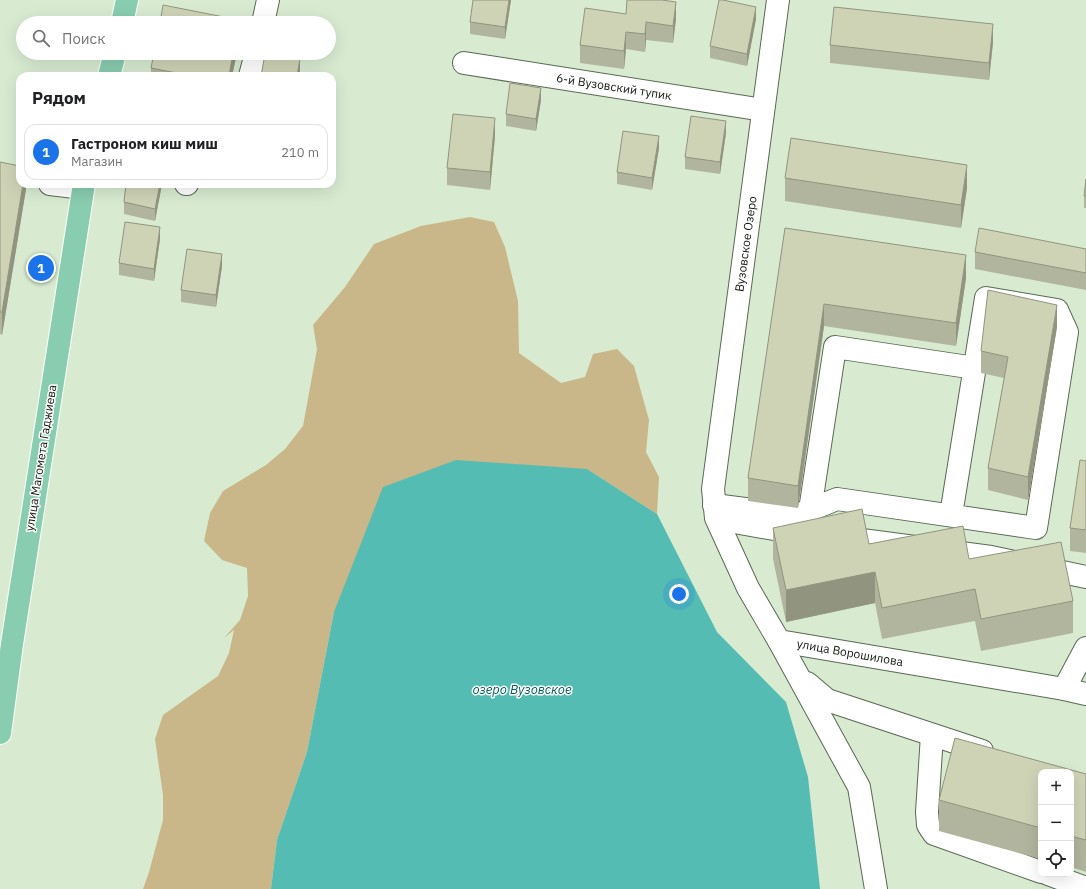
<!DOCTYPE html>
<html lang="ru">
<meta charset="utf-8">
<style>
:root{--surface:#fff;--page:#f2f2f2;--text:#202124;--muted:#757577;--line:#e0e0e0;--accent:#1a73e8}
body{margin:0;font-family:"IBM Plex Sans",sans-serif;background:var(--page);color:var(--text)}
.controls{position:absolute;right:12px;bottom:12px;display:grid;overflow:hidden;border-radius:8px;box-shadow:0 4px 16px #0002}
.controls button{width:36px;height:36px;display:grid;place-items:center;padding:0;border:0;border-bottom:1px solid var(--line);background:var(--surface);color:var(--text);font:20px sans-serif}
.you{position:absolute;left:679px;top:594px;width:14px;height:14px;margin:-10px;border:3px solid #fff;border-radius:50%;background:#1a73e8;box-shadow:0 0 0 6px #1a73e833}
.badge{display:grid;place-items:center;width:26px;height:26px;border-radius:50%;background:var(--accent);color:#fff;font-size:13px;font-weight:700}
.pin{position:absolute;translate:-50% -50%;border:2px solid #fff;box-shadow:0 1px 4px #0006}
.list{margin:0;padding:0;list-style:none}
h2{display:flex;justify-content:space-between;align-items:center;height:52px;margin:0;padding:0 16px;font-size:17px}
h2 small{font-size:13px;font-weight:400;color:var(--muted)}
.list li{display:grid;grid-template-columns:26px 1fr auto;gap:12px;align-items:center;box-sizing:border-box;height:56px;margin:0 8px 8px;padding:0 8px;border:1px solid var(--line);border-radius:12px}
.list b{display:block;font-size:15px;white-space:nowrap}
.list p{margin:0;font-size:13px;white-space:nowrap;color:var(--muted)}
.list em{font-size:13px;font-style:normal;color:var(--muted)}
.icon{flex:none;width:22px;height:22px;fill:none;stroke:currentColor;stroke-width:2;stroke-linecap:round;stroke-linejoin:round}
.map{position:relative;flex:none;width:1086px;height:889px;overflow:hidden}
.search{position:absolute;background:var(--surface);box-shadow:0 4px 16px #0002;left:16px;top:16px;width:320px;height:44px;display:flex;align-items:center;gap:10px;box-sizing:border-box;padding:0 14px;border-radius:22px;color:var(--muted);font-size:15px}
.panel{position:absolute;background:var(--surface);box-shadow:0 4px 16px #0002;left:16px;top:72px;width:320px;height:116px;border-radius:12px}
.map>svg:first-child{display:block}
.green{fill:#c9b789}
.water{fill:#54bcb2}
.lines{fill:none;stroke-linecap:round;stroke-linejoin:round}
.minor-casing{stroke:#596953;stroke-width:24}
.major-casing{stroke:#fff;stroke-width:24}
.minor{stroke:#fff;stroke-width:22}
.major{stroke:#89cdb1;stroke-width:22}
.wall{fill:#b2b59d}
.shaded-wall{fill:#91947f}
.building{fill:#cfd3b6;stroke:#91947f}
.labels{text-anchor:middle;stroke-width:3;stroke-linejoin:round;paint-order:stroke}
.street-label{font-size:12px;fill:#121910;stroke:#fff}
.water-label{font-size:13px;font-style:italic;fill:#026059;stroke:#fff}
</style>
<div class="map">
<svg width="1086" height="889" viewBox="0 0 1086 889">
<rect width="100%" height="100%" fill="#d8ebd1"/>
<polygon class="green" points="470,217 494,222 505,247 518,301 519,353 561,383 585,377 593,354 617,349 634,366 649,420 646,452 659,477 657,514 587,469 334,612 307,752 277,840 271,889 143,889 149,872 163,820 163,795 155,739 163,715 218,676 229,653 234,630 224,638 240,620 248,596 247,568 222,560 204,541 210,513 223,491 266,465 285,449 303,426 317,349 313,325 345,287 374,244 421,226"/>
<polygon class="water" points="456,460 587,469 657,514 717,632 786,702 808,777 820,889 271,889 277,840 307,752 334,612 383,487"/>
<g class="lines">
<defs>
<g id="minor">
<polyline points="778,0 713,489 716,518 748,588 779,641 1064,689 1086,694"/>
<polyline points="263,23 268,0"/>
<polyline points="464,63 763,110"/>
<polyline points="250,76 256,53"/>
<polyline points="50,184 83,188"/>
<polyline points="186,184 187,184"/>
<polyline points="714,505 785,514 800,514 837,499 1036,528 1067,332 1057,310 986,298 951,515"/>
<polyline points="810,510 835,347 975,368"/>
<polyline points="723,520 785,531 803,533"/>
<polyline points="839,537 991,557 1086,577"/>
<polyline points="779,641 859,787 876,889"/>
<polyline points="807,683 827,700 982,751"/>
<polyline points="1064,689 1086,648"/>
<polyline points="932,735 927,812 928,825 934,834 1041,872"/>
<polyline points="1048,874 1086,888"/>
</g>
<g id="major">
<polyline points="122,23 127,0"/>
<polyline points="109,76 115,53"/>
<polyline points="0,733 12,644 84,184"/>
</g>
</defs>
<use href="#minor" class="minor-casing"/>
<use href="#major" class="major-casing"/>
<use href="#minor" class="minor"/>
<use href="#major" class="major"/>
</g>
<g class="wall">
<polygon points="511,0 505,39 470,34 470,22"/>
<polygon points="626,14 676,19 673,43 646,40 645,52 626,49 624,69 580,63 580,45"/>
<polygon points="756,19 747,66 710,58 710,46"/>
<polygon points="993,42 989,80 830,63 830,45"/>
<polygon points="237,53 232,76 151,76 151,68"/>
<polygon points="541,100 536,131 506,126 506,114"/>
<polygon points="726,133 720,174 685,169 685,157"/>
<polygon points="495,136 490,190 447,185 447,168"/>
<polygon points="659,148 652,190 617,184 617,172"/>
<polygon points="0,162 26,184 26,189 2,335 0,334"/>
<polygon points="785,178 967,188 961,228 785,201"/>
<polygon points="1086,179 1086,208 1084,208 1084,196"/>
<polygon points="162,184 155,221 124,214 124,202"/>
<polygon points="785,228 966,278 956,346 824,326 798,508 748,501 748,478"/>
<polygon points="160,239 154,281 119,275 119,263"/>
<polygon points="1086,249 1086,290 975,269 975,252"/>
<polygon points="222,266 216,307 181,302 181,290"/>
<polygon points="1057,327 1028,500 988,490 988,468 1004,378 981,373 981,351"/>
<polygon points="1086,461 1086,553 1070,551 1070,528"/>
<polygon points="773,528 969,559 1073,601 1073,633 981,651 975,621 882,639 875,603 786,622 773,559"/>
<polygon points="955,738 1086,774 1086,872 1071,867 1071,772 1041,772 1041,859 939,831 939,800"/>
</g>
<g class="shaded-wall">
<polygon points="509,0 511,0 505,39 505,27"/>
<polygon points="676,2 676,19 673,43 673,26"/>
<polygon points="756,7 756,19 747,66 747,54"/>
<polygon points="646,22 646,40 645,52 645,34"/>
<polygon points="993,24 993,42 989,80 989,63"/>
<polygon points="626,32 626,49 624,69 624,51"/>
<polygon points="233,53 237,53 232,76 229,76"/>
<polygon points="300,59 300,71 299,76 297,76"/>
<polygon points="541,88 541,100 536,131 536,119"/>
<polygon points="495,118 495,136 490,190 490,172"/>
<polygon points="726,121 726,133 720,174 720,162"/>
<polygon points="659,136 659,148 652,190 652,178"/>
<polygon points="967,165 967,188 961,228 961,205"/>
<polygon points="23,184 26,184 26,189 2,335 2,312"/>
<polygon points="160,184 162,184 155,221 155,209"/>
<polygon points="160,227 160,239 154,281 154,269"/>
<polygon points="222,254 222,266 216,307 216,295"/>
<polygon points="966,255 966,278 956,346 956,323"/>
<polygon points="824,304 824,326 798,508 798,486"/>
<polygon points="1057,305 1057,327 1028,500 1028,477"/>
<polygon points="875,572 875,603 786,622 786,590"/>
</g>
<g class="building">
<polygon points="473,0 509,0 505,27 470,22"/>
<polygon points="627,0 662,0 676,2 673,26 646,22 645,34 626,32 624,51 580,45 585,8 626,14"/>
<polygon points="719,0 723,0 756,7 747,54 710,46"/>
<polygon points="163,5 239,20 239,23 160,23"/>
<polygon points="834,7 993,24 989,63 830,45"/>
<polygon points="154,53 233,53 229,76 192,76 151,68"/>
<polygon points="265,54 300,59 297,76 261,76"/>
<polygon points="510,83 541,88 536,119 506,114"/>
<polygon points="453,114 495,118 490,172 447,168"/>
<polygon points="691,116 726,121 720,162 685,157"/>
<polygon points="623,131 659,136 652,178 617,172"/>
<polygon points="791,138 967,165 961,205 785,178"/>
<polygon points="0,162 20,166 20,184 23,184 2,312 0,312"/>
<polygon points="1086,179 1086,196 1084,196"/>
<polygon points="126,184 160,184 155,209 124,202"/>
<polygon points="125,222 160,227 154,269 119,263"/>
<polygon points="785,228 966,255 956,323 824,304 798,486 748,478"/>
<polygon points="979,228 1086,249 1086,273 975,252"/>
<polygon points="187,249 222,254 216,295 181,290"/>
<polygon points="988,290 1057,305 1028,477 988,468 1008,357 981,351"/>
<polygon points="1080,460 1086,461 1086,530 1070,528"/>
<polygon points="862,509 869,544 963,526 969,559 1061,542 1073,601 981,619 975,589 882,608 875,572 786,590 773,528"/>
<polygon points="955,738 1086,774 1086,840 1071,836 1071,772 1041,772 1041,828 939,800"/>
</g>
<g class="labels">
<g class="street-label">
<text transform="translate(614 87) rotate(9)" y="4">6-й Вузовский тупик</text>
<text transform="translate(746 244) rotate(-82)" y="4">Вузовское Озеро</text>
<text transform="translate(41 458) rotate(-81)" y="4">улица Магомета Гаджиева</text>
<text transform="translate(850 653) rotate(10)" y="4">улица Ворошилова</text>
</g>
<g class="water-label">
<text x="522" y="694">озеро Вузовское</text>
</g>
</g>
</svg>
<div class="controls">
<button>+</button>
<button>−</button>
<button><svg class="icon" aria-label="locate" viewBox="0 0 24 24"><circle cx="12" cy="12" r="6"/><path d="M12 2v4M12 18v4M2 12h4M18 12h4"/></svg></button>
</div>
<div class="you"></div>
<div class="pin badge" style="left:41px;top:268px">1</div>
<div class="search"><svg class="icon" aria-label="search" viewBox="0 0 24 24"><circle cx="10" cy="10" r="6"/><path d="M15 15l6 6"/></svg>Поиск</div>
<section class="panel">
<h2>Рядом<small></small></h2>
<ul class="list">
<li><span class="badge">1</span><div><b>Гастроном киш миш</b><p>Магазин</p></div><em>210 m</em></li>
</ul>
</section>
</div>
